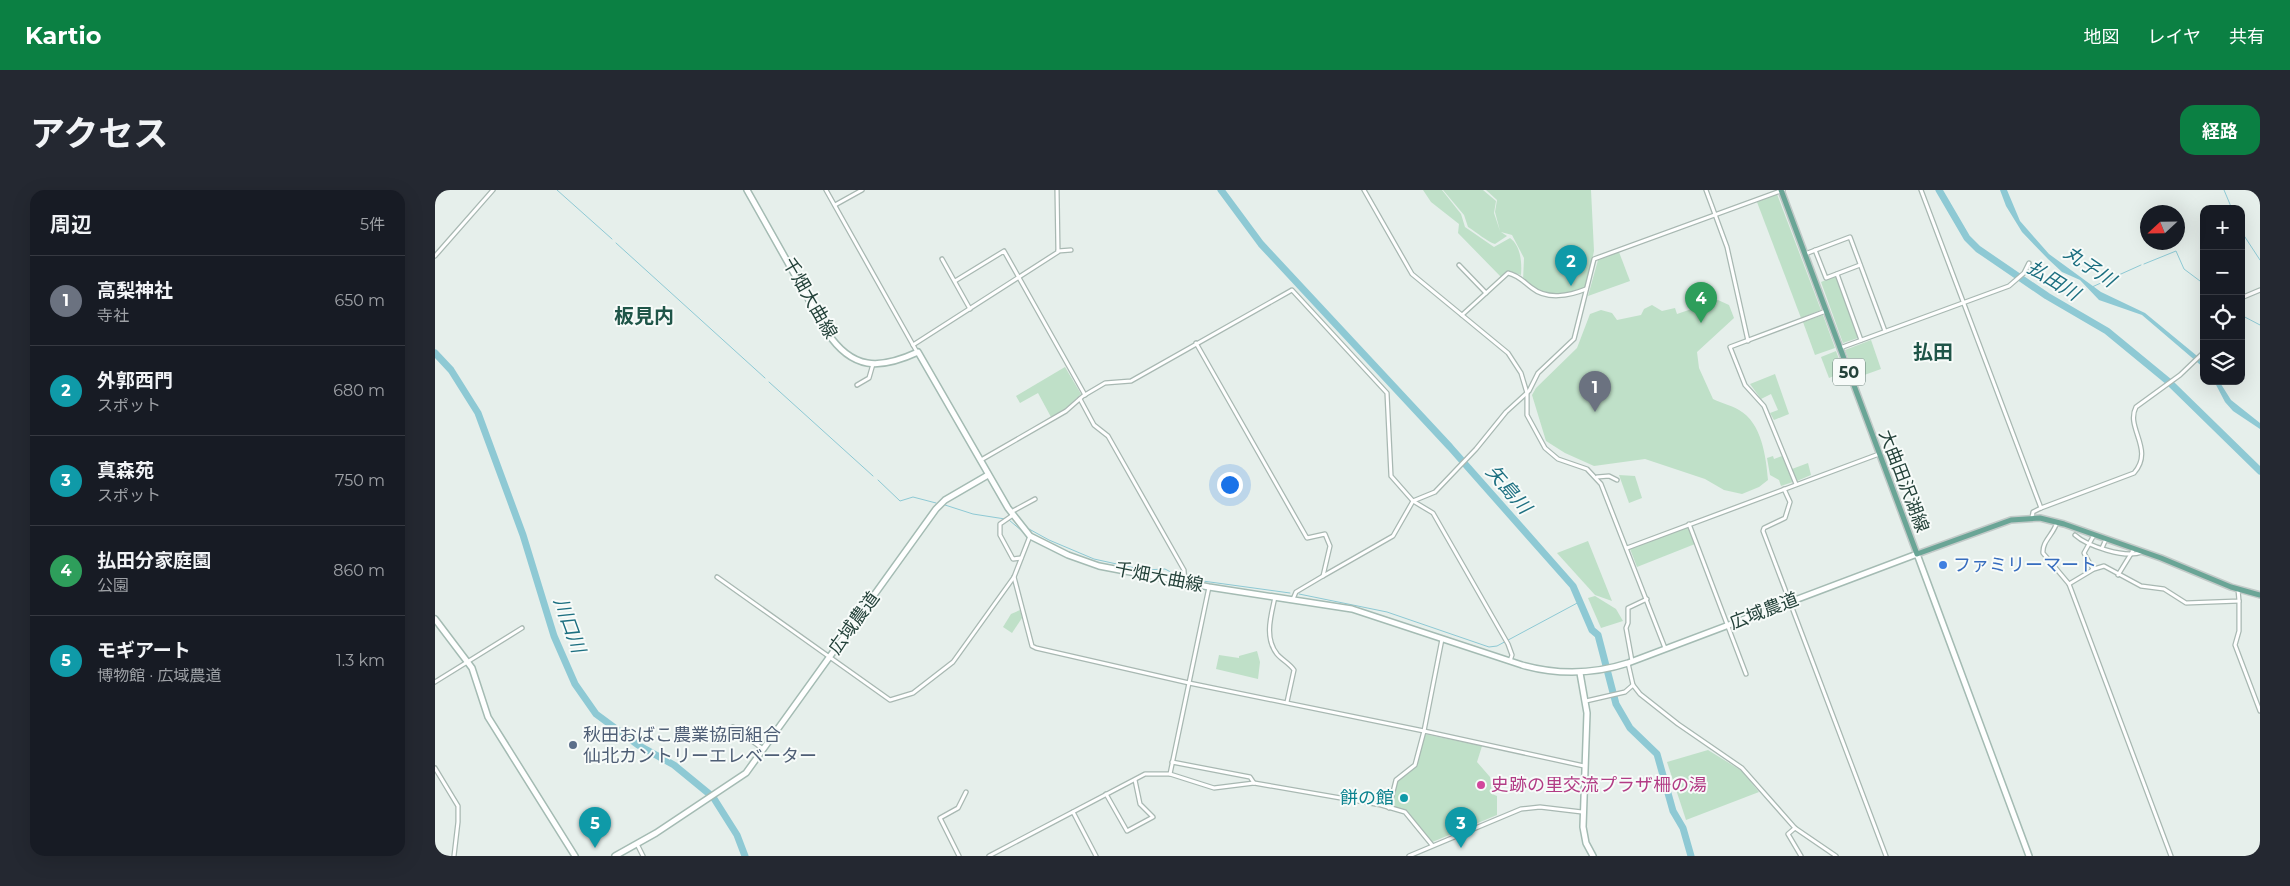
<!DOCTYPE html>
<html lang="ja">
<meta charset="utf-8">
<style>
:root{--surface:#171b24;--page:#242831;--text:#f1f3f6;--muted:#9ea1a6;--line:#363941;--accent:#0b8043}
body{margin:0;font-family:Montserrat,"Noto Sans JP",sans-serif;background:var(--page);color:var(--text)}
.controls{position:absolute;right:15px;top:15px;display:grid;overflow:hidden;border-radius:10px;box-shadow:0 5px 20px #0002}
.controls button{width:45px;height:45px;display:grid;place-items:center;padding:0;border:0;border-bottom:1px solid var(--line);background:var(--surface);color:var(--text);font:25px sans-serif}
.compass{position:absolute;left:1705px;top:15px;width:45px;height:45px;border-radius:50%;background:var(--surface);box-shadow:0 5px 20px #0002;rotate:248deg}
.you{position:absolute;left:794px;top:294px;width:18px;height:18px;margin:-12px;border:4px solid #fff;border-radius:50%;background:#1a73e8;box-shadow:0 0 0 8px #1a73e833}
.badge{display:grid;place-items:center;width:32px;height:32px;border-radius:50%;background:var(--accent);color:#fff;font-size:16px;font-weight:700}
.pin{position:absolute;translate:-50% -41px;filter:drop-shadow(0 1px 2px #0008)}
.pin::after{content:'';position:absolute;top:26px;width:18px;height:15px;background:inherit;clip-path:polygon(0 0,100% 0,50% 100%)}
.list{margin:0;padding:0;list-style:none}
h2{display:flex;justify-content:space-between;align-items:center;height:65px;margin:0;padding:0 20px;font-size:21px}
h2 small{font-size:16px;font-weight:400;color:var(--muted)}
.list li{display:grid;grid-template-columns:32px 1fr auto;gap:15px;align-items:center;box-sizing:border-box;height:90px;padding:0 20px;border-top:1px solid var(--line)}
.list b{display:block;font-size:19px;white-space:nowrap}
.list p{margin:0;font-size:16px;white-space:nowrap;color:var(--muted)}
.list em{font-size:16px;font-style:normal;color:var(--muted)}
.icon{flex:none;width:28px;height:28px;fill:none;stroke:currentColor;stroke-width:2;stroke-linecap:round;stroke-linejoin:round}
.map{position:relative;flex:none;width:1825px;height:666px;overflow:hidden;border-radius:15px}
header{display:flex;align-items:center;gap:30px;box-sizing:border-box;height:70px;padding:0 25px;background:var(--accent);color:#fff}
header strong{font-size:24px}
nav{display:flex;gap:28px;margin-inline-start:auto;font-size:18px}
.intro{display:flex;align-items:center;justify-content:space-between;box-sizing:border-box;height:120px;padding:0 30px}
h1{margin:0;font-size:35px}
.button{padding:12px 22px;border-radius:15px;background:var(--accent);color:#fff;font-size:18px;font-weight:700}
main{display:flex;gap:30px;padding:0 30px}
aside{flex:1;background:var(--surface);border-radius:15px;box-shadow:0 5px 20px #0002}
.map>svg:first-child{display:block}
.green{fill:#bfe0c8}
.water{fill:#8ec9d4}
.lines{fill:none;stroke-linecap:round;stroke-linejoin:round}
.stream{stroke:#8ec9d4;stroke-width:1}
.river{stroke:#8ec9d4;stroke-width:7}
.street-casing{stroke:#a8b8b2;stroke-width:5.5}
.secondary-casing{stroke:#a4bbb3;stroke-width:8}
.primary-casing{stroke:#c2cac8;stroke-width:8}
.street{stroke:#fff;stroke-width:3}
.secondary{stroke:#fff;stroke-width:5}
.primary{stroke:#6aa596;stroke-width:5}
.shop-dot{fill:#3f7fe0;stroke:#f7fbf9;stroke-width:2}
.service-dot{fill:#5c6f8a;stroke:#f7fbf9;stroke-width:2}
.hotel-dot{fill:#d1479c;stroke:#f7fbf9;stroke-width:2}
.culture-dot{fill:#0f9aa8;stroke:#f7fbf9;stroke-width:2}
.labels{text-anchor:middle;stroke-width:4;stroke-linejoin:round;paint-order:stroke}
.shield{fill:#f7fbf9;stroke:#637a73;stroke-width:1}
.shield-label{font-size:16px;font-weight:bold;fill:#24423a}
.street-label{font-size:18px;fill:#24423a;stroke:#f7fbf9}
.shop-label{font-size:18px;fill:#366cbe;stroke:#f7fbf9;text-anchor:start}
.service-label{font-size:18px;fill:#4e5e75;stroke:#f7fbf9;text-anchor:start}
.hotel-label{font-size:18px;fill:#b23c85;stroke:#f7fbf9;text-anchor:start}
.culture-label{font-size:18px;fill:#0d838f;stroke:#f7fbf9;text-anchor:end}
.water-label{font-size:19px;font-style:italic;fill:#1c6f80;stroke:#f7fbf9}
.quarter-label{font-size:20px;font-weight:bold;fill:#1f5548;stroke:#f7fbf9}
</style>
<header>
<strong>Kartio</strong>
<nav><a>地図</a><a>レイヤ</a><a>共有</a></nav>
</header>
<div class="intro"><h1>アクセス</h1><a class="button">経路</a></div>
<main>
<aside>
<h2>周辺<small>5件</small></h2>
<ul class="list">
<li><span class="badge" style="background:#6b7280">1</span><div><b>高梨神社</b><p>寺社</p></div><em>650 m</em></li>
<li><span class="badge" style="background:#0f9aa8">2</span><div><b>外郭西門</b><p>スポット</p></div><em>680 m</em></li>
<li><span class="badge" style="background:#0f9aa8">3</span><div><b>真森苑</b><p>スポット</p></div><em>750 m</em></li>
<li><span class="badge" style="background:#2e9e5b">4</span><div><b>払田分家庭園</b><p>公園</p></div><em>860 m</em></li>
<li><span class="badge" style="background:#0f9aa8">5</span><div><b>モギアート</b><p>博物館 · 広域農道</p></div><em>1.3 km</em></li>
</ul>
</aside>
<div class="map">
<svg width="1825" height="666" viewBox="0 0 1825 666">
<rect width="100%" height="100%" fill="#e6efeb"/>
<g class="green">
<path d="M 988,0 L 1007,0 L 1026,24 L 1030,37 L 1059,57 L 1075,48 C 1086,56 1087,73 1086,85 L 1074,81 L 1066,87 L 1023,43 L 1024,34 L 996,12 Z"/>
<path d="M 1008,0 L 1048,0 L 1061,11 L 1059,23 L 1065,41 L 1060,22 L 1062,10 L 1051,0 L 1156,0 L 1159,61 L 1151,99 C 1125,109 1109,108 1088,91 L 1089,68 L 1077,45 L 1066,42 L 1072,46 L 1060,54 C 1053,52 1041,42 1033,37 L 1029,25 Z"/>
<polygon points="1342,4 1386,120 1366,128 1322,12"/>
<polygon points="1184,62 1195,91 1153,106 1163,70"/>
<polygon points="1401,86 1423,148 1408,153 1386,92"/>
<path d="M 1283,110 L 1294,115 L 1299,128 L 1262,162 L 1264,178 L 1278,209 C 1286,213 1296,215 1304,220 C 1327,233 1331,267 1333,290 L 1324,297 L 1307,304 L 1289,300 L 1270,289 L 1210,269 L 1159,276 L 1130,263 L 1111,251 L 1097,205 L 1101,198 L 1142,158 L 1155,124 L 1166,120 L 1177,123 L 1182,130 L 1206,125 L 1209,119 L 1217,115 L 1227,121 L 1240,118 L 1242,124 Z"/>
<polygon points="1388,125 1400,158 1380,165 1368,132"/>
<polygon points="1436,150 1446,179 1421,188 1410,160"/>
<polygon points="1401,161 1409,182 1394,188 1386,167"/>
<polygon points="630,177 646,204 631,218 616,227 603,203 585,213 581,206"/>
<polygon points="1340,184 1354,224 1339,230 1335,223 1343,220 1336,204 1326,209 1315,194"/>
<polygon points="1338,266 1339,269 1347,266 1358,292 1346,296 1344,290 1335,285 1332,268"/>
<polygon points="1373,273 1376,285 1362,291 1357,279"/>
<polygon points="1184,285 1200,286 1207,308 1194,313"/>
<polygon points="1253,337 1260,354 1202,377 1195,359"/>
<polygon points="1153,351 1177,411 1160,405 1122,363"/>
<polygon points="1160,406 1181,419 1188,431 1166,438 1153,408"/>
<polygon points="585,420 587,428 577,443 568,437 576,424"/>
<polygon points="822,461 825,472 823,489 781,479 784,465 804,468 804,466"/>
<polygon points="989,544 1047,556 1042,572 1055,587 1057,604 1062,606 1062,625 995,653 972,621 958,617 962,592 982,576"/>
<polygon points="1273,560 1307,581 1324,602 1251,630 1232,572"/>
</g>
<g class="water">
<polygon points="1565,0 1572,0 1585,31 1614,64 1666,102 1710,123 1767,170 1769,178 1707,125 1664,110 1645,90 1627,82 1613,69 1587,42 1571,16"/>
<polygon points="1779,191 1784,191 1796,210 1825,233 1825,239 1798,221 1790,212"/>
</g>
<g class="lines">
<g class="stream">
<polyline points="122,0 177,49"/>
<polyline points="1789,0 1797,19"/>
<polyline points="1806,41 1825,70"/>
<polyline points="181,53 330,188"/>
<polyline points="1709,74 1741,61 1749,79 1769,94"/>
<polyline points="1657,97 1706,75"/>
<polyline points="1806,125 1825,135"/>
<polyline points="334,192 438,286"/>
<polyline points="443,290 465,311 478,307 501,313"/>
<polyline points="510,315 538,324 570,329"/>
<polyline points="574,330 587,341"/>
<polyline points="594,339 614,350 659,369 709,380 730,379 747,388"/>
<polyline points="753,389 855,403"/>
<polyline points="864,404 952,422 1054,457 1062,456 1146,411"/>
</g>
<g class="river">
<polyline points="786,0 826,54 1015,257 1138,396 1157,440 1163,445 1181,514 1195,538 1222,564 1238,621 1248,638 1256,666"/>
<polyline points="1504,0 1532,48 1543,59 1612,106 1672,141 1734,192"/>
<polyline points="0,163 16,180 43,223 88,345 119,446 140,494 161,524 203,555 239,575 278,607 302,645 310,666"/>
<polyline points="1736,194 1825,281"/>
</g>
<defs>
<g id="street">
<polyline points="391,0 482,162"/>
<polyline points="929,0 977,84 1073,163 1086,183 1092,203 1092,225 1110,258 1123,269 1152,279 1166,294 1230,458"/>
<polyline points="1271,0 1292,57 1313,151"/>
<polyline points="1486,0 1606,318"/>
<polyline points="400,15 427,0"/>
<polyline points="1380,60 1391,88 1425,75"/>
<polyline points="623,61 636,60"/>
<polyline points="1370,64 1415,47 1450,141"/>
<polyline points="0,66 58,0"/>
<polyline points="507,69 535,119"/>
<polyline points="1024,75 1051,103"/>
<polyline points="1402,84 1426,150"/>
<polyline points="520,91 569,61 650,205"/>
<polyline points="1806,108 1825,100"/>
<path d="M 1027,125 L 1073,83 C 1083,85 1089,92 1097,98 C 1112,110 1134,106 1151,99"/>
<polyline points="761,153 872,348 890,344 895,356 888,386 861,402 858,409"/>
<polyline points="478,155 623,62 622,0"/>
<polyline points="1405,158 1574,96 1589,83 1594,73"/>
<polyline points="422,195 434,188 438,174"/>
<polyline points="645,209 659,235 673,246 749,380 750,392"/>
<polyline points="546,270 631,221 648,206 670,193 696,191 857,100 952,203 956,286 978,311 998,323 1073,454 1077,465 1075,471"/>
<polyline points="1162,287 1174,286 1182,290"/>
<polyline points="1361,294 1329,216 1310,195 1295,157 1391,121"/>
<polyline points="1349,299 1355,312 1350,328 1329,338 1328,341 1451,666"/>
<polyline points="576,322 600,309"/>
<polyline points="578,325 565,334 565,345 578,369 586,368"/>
<path d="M 1597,328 L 1598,322 L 1606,318 L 1699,283 C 1720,259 1690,238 1701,217 L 1745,185 L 1769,162"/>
<path d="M 1622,332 C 1619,344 1607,351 1608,363 L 1634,394 L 1736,666"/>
<polyline points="1254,334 1311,484"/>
<path d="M 1640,345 C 1652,356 1691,369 1707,362"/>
<polyline points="1192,358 1444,264"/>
<polyline points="1667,358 1671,349"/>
<polyline points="1658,379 1649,363 1659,345"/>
<polyline points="1683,385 1699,359"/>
<polyline points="888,386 958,346 978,311 1000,302 1041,259 1071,222 1094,201 1103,183 1139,149 1159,69 1348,0"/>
<polyline points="282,387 455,510 478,503 518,472 579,387 595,346"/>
<polyline points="579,387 597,456 601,458 754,493 989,541 1007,449"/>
<polyline points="1634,394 1659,379 1669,376 1706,396 1729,399 1751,413 1804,411 1803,399"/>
<path d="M 840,407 C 836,426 829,447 842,464 C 847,470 854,473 859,480 L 852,512"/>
<polyline points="1804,411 1804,441 1800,455 1825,521"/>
<polyline points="1197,471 1191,438 1193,433 1193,418 1212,409"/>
<polyline points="1193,473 1198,495 1205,504 1243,534 1307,578 1360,638 1401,666"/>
<polyline points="0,492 87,438"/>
<polyline points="1151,511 1190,502 1198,495"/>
<polyline points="298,537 328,559"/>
<polyline points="737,572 815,587 819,593"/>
<polyline points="0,578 23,616 23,632 19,666"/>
<polyline points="735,584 774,397"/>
<polyline points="671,604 692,641 718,627 705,614 700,590"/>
<polyline points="954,618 961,590 980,575 989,541 1149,576"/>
<polyline points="638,622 661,666"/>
<polyline points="1360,638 1353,644 1366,666"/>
<polyline points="202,654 208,666"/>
<polyline points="524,666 505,628 523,618 531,602"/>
<polyline points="554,666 710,584 735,584 779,598 819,593 946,615 970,622 997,655"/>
<polyline points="974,666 1086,619 1105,617 1147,622"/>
</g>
<g id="secondary">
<path d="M 312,0 L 392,142 C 417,180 444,180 483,162 L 573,318 L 595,346 L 633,365 L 664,376 L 774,397 L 917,419 L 1087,475 C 1123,485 1159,484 1193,473 L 1482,364 L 1594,666"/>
<polyline points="0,429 37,478 53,527 140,666"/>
<polyline points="1145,483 1152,523 1148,637 1151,653 1158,666"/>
<polyline points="180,666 221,643 311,583 501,319 510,310 553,285"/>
</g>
<polyline id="primary" points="1346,0 1482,364 1576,330 1605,328 1629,334 1726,368 1796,397 1825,405"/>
</defs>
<use href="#street" class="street-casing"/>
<use href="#secondary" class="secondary-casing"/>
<use href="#primary" class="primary-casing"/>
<use href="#street" class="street"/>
<use href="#secondary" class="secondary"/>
<use href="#primary" class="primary"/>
</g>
<circle class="shop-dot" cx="1508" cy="375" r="5"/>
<circle class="service-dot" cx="138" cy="555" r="5"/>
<circle class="hotel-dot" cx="1046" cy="595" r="5"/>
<circle class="culture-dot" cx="969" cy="608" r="5"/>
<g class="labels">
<rect class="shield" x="1398" y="168.5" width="32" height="27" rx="4"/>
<g class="shield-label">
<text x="1414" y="188">50</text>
</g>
<g class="street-label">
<text transform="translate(375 108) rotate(60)" y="6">千畑大曲線</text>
<text transform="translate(1469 291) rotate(69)" y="6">大曲田沢湖線</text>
<text transform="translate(724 387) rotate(11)" y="6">千畑大曲線</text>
<text transform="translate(1329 421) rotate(-21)" y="6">広域農道</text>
<text transform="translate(419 433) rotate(-54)" y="6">広域農道</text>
</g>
<g class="shop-label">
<text x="1518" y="381">ファミリーマート</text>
</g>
<g class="service-label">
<text x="148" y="551">秋田おばこ農業協同組合<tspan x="148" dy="21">仙北カントリーエレベーター</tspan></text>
</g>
<g class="hotel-label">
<text x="1056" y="601">史跡の里交流プラザ柵の湯</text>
</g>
<g class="culture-label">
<text x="959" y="614">餅の館</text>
</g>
<g class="water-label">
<text transform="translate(1655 76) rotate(34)" y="7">丸子川</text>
<text transform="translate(1619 90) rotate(32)" y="7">払田川</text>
<text transform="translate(1074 299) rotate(49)" y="7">矢島川</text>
<text transform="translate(135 435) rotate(70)" y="7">川口川</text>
</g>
<g class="quarter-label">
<text x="209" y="133">板見内</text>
<text x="1498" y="169">払田</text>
</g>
</g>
</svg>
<div class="controls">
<button>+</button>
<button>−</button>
<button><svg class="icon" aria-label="locate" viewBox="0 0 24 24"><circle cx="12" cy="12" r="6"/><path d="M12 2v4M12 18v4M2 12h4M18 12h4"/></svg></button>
<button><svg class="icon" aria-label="layers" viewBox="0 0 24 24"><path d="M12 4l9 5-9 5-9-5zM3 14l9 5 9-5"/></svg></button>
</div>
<svg class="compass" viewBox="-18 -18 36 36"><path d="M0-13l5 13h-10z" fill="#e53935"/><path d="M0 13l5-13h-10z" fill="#9ea1a6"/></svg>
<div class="you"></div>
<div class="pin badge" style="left:1160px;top:222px;background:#6b7280">1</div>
<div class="pin badge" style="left:1136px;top:96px;background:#0f9aa8">2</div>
<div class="pin badge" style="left:1026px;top:658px;background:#0f9aa8">3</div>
<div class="pin badge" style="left:1266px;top:133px;background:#2e9e5b">4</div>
<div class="pin badge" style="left:160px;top:658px;background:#0f9aa8">5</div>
</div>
</main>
